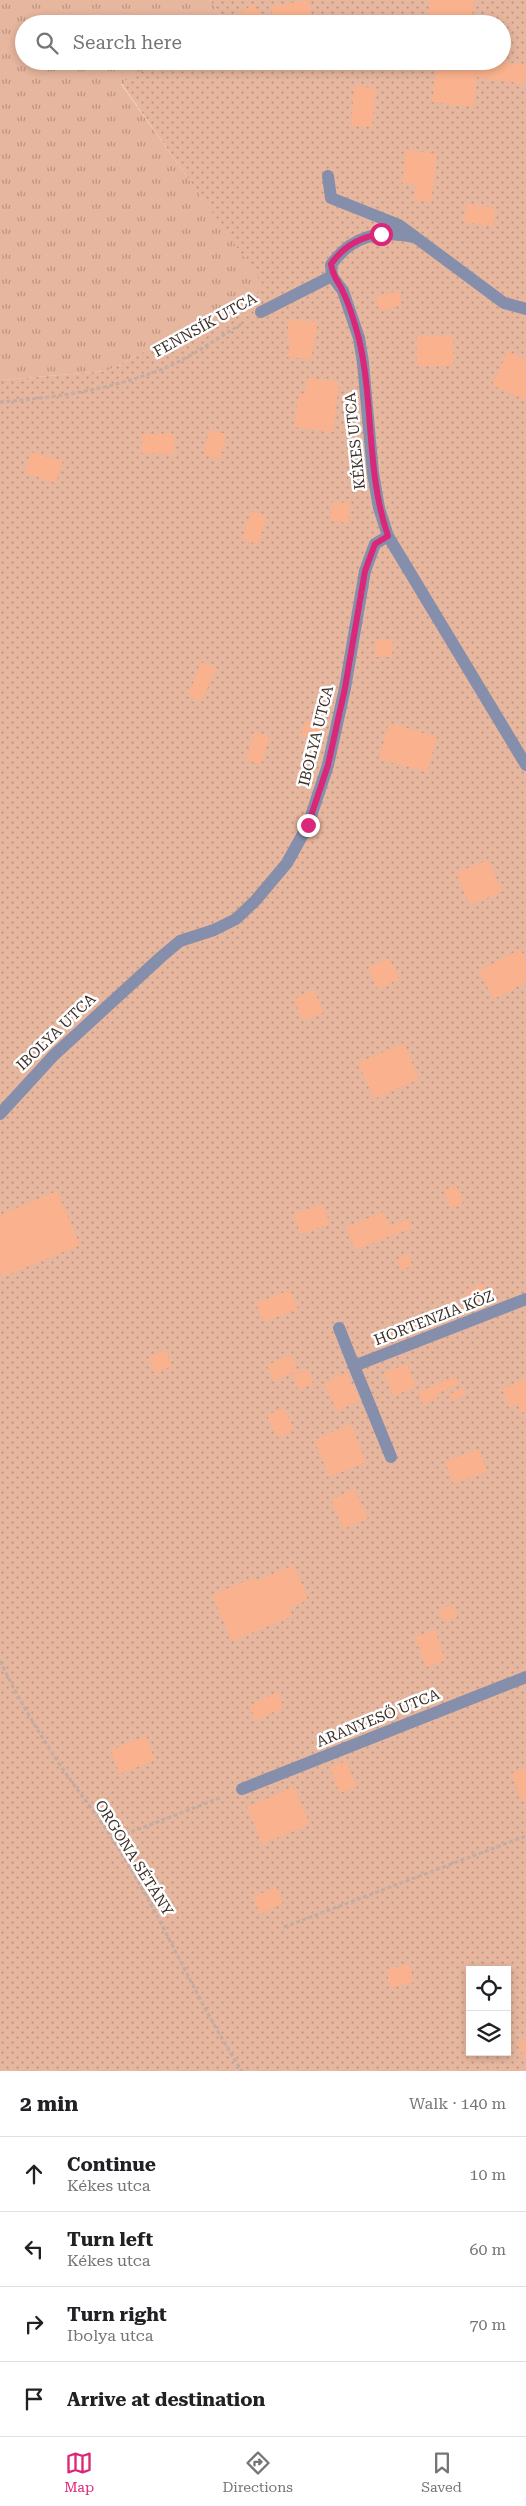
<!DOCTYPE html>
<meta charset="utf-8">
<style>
:root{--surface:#fff;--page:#f2f2f2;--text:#202124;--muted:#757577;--line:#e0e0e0;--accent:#db2777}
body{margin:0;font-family:"Roboto Serif",serif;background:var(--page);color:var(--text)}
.controls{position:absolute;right:15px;bottom:15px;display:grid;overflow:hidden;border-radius:0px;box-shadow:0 2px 8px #0003}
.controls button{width:45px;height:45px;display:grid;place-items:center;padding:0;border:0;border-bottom:1px solid var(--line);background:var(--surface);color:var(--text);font:25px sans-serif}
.stop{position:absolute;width:15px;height:15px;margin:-11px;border:4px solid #db2777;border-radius:50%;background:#fff}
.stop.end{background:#db2777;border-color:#fff;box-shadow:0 1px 5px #0008}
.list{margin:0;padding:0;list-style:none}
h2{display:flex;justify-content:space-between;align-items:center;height:65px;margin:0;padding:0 20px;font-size:21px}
h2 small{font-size:16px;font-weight:400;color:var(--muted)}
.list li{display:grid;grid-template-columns:32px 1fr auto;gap:15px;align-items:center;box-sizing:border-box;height:75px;padding:0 20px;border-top:1px solid var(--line)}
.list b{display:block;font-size:19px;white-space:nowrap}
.list p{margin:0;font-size:16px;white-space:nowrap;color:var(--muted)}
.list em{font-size:16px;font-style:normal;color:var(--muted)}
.icon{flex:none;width:28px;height:28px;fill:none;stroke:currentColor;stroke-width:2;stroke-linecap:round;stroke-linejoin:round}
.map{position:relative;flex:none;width:526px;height:2071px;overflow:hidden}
.search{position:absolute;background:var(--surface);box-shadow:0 2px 8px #0003;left:15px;right:15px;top:15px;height:55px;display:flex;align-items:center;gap:12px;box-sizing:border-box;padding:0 18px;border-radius:28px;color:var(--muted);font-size:19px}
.sheet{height:365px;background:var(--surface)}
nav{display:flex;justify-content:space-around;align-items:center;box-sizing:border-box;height:70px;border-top:1px solid var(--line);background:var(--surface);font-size:14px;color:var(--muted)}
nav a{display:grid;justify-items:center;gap:2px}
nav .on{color:var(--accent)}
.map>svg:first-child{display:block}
.grass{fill:url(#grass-tufts)}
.garden{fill:url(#garden-dots);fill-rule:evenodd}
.building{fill:#fab18d}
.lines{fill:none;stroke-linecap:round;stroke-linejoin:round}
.path{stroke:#c1ada4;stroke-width:3;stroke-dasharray:4 2.5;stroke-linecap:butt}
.minor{stroke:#858eab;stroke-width:12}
.route{stroke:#db2777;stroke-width:6}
.labels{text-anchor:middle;stroke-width:5;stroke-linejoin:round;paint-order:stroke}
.street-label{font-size:15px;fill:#3c2f28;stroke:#fff}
</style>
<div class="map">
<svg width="526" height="2071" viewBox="0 0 526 2071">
<defs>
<pattern id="grass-tufts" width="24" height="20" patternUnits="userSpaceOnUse" patternTransform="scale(1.25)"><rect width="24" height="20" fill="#e7b69e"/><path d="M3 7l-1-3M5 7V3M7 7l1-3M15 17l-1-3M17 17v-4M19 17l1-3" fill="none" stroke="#bc9481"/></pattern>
<pattern id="garden-dots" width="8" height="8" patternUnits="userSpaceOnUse" patternTransform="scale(1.25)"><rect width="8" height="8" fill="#e7b69e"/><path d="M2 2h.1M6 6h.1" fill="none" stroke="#bc9481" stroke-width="1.8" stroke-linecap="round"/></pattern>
</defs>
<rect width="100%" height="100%" fill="#fde6dc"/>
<polygon class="grass" points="0,0 210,0 226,24 24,24 24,61 160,61 121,84 267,289 107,371 0,380"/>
<path class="garden" d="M 210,0 L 526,0 L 526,2071 L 0,2071 L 0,380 L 107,371 L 266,289 L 121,83 L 160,61 L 502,61 L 502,24 L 226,24 ZM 470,1970 L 507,1970 L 507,2052 L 470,2052 Z"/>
<g class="building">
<polygon points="309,0 313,24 274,24 271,6"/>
<polygon points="430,0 474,0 471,24 427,23"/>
<polygon points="253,4 267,24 244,24 238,15"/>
<polygon points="479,61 526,64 524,84 477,77 473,107 432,102 437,64 478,69"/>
<polygon points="354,86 375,88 372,127 351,126"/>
<polygon points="406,150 437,154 431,202 414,200 416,184 402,183"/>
<polygon points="467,204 495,208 493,226 464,222"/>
<polygon points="399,291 402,305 379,311 376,296"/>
<polygon points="289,320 318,322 311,359 287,357 291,340 287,339"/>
<rect x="417" y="336" width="36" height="30"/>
<polygon points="508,351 526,360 526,400 492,385"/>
<polygon points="307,378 339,382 333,432 294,427 299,393 305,394"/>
<polygon points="209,430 226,434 220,459 204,455"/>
<polygon points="142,434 174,434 174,454 142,453"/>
<polygon points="31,452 63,461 56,483 25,473"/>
<polygon points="332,502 350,503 348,523 331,521"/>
<polygon points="251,511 267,516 258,544 242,539"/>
<polygon points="376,639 393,640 392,657 375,657"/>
<polygon points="201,662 216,668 202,701 188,696"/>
<polygon points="306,721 322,726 318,740 301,735"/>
<polygon points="389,723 437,737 427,772 379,759"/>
<polygon points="254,732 269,737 261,764 246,760"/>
<polygon points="488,860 502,892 470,905 456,873"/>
<polygon points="520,949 526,960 526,982 494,999 479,971"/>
<polygon points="389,958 399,979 378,989 368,968"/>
<polygon points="314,990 324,1012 303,1021 294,999"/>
<polygon points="404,1043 419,1079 374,1099 358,1063"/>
<polygon points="456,1185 463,1203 451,1209 444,1191"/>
<polygon points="57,1191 80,1245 3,1277 0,1270 0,1215"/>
<polygon points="323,1204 330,1224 301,1234 293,1214"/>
<polygon points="384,1212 390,1227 408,1219 411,1228 355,1250 346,1227"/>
<polygon points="408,1255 412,1266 401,1270 397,1260"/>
<polygon points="482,1284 489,1298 474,1305 467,1291"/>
<polygon points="290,1290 298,1309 264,1322 256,1303"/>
<polygon points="165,1350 172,1366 155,1373 149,1357"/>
<polygon points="291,1355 298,1371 274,1381 267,1365"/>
<polygon points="407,1364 416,1387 393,1396 384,1373"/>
<polygon points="308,1369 313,1384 298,1389 293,1375"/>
<polygon points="346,1372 360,1400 337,1411 324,1383"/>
<polygon points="456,1376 459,1384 437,1393 439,1397 423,1404 418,1392"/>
<polygon points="526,1379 526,1411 521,1413 518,1404 509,1407 502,1389"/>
<polygon points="464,1388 466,1395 452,1401 449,1394"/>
<polygon points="284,1408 294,1430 277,1437 267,1415"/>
<polygon points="351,1424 366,1462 330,1477 314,1440"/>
<polygon points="479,1449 487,1472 453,1483 445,1461"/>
<polygon points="354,1489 368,1518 344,1529 331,1500"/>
<polygon points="294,1565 308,1600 289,1608 293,1616 232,1641 212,1595 255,1577 256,1581"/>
<polygon points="453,1605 457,1617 444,1621 440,1609"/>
<polygon points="435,1630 445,1660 426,1667 415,1637"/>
<polygon points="277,1692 284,1707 256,1720 249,1706"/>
<polygon points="146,1736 155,1760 120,1774 111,1750"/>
<polygon points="346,1761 356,1787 340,1793 330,1768"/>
<polygon points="526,1768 526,1801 522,1802 512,1773"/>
<polygon points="294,1787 310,1824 262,1844 247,1807"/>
<polygon points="276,1887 283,1903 261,1914 253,1897"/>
<polygon points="409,1964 414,1982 391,1988 386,1970"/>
<polygon points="526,2040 526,2057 524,2057 518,2043"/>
</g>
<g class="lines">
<g class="path">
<path d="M 0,402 C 50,398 101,391 149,374 C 183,363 213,341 243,323"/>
<path d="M 0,1661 C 19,1700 42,1739 67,1775 C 82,1797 99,1817 113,1840 C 161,1914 194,1997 242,2071"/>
<polyline points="113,1839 222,1797"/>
<polyline points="284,1927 526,1836"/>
</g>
<g class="minor">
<polyline points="328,176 331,198 399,225 504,303 526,309"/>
<path d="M 414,237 C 379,230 352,235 331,265 L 332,276 L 343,291 L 359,338 L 363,363 L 373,473 L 379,508 L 388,536 L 526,765"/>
<polyline points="261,312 332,276"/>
<polyline points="0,1114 54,1055 161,957 180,941 214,930 236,919 256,900 287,863 308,825 328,765 345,688 365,571 375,544 388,536"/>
<polyline points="339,1328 354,1366"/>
<polyline points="391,1457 354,1366 526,1299"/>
<polyline points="242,1789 526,1677"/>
</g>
</g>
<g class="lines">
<path class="route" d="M 308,825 L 328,765 L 345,688 L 365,571 L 375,544 L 388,536 C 366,472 374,404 359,339 C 355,324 350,306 343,292 C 338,280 333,278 331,264 C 343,247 359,237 381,234"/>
</g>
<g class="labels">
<g class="street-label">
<text transform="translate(205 325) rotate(-29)" y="5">FENNSÍK UTCA</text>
<text transform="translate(355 441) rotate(-96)" y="5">KÉKES UTCA</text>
<text transform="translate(316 736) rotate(-76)" y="5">IBOLYA UTCA</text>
<text transform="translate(56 1032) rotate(-44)" y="5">IBOLYA UTCA</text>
<text transform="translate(434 1318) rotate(-21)" y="5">HORTENZIA KÖZ</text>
<text transform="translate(378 1718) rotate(-22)" y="5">ARANYESŐ UTCA</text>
<text transform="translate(134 1858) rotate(58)" y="5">ORGONA SÉTÁNY</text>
</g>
</g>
</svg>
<div class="controls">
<button><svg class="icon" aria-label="locate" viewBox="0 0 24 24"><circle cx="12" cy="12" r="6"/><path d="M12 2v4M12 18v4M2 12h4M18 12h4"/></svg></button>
<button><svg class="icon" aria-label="layers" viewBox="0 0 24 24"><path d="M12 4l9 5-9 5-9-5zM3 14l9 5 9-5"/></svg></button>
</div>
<div class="stop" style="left:381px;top:234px"></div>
<div class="stop end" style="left:308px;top:825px"></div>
<div class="search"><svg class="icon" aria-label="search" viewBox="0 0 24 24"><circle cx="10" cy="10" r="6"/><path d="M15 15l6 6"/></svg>Search here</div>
</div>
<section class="sheet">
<h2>2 min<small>Walk · 140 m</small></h2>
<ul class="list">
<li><svg class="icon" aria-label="ahead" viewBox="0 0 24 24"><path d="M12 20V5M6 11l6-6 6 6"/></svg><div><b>Continue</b><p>Kékes utca</p></div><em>10 m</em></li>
<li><svg class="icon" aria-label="left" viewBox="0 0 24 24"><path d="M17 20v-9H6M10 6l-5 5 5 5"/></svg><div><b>Turn left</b><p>Kékes utca</p></div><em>60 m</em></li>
<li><svg class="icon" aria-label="right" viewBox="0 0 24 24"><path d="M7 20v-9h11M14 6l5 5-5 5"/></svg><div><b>Turn right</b><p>Ibolya utca</p></div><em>70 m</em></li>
<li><svg class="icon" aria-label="arrive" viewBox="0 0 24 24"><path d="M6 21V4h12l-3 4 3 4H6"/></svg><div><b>Arrive at destination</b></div></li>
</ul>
</section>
<nav>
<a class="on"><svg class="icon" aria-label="map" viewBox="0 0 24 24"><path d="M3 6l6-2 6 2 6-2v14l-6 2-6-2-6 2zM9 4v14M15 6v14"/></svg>Map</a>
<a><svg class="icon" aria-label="directions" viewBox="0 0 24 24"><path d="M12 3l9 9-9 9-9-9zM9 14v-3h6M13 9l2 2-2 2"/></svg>Directions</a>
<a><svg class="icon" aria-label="saved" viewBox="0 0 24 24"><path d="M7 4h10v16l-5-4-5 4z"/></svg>Saved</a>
</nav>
